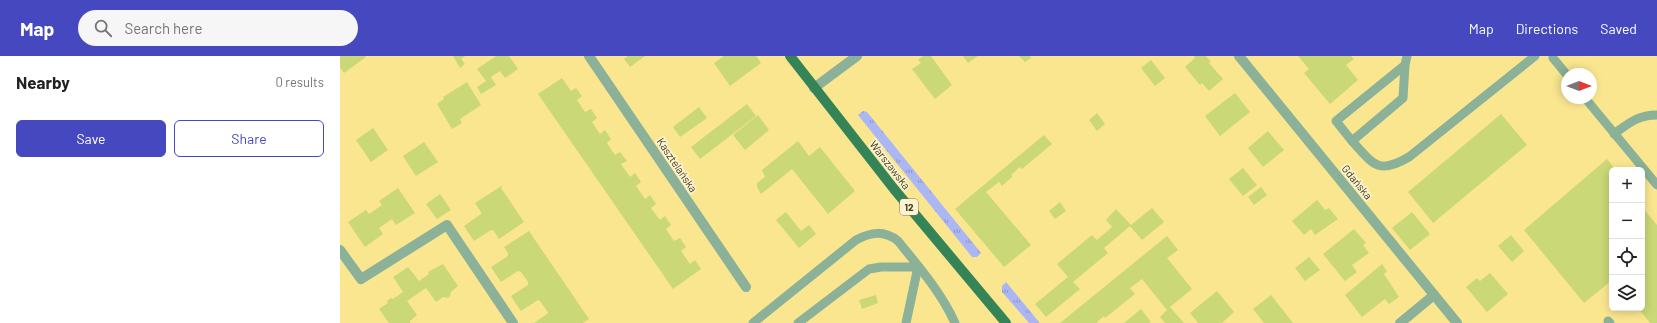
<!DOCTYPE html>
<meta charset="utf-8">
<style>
:root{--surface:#fff;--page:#f6f6f6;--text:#222;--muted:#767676;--line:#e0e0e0;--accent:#4548be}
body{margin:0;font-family:Barlow,sans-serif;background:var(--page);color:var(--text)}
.controls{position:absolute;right:12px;bottom:12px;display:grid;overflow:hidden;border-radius:6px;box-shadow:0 2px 10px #0003}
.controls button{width:36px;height:36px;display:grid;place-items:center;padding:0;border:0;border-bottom:1px solid var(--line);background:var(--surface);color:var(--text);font:20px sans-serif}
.compass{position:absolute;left:1221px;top:12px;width:36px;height:36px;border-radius:50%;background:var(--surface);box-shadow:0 2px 10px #0003;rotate:90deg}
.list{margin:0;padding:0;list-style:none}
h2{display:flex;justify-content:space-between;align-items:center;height:52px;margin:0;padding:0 16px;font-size:17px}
h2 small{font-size:13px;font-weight:400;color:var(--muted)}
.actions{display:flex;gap:8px;padding:12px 16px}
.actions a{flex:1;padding:9px 0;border:1px solid var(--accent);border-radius:6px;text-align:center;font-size:14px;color:var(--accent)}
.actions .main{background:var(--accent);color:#fff}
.icon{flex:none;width:22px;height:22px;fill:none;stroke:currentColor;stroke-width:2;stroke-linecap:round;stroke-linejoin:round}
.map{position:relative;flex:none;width:1317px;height:267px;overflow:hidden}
header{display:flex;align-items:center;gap:24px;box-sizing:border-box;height:56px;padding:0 20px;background:var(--accent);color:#fff}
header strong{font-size:19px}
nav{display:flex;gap:22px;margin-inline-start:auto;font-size:14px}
.search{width:280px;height:36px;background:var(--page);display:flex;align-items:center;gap:10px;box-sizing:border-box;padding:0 14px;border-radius:22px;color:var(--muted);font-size:15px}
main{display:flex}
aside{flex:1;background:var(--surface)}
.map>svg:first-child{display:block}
.grass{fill:url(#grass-tufts)}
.building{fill:#cad877}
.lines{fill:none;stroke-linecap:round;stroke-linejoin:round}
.service{stroke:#8bb198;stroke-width:9}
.minor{stroke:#8bb198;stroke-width:10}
.primary{stroke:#358457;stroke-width:10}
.labels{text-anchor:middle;stroke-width:3.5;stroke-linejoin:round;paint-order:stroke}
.shield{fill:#fbf3d3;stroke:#7c7451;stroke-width:1}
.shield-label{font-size:10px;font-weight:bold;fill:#453d19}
.street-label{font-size:11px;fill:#453d19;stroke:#fbf3d3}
</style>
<header>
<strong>Map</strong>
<div class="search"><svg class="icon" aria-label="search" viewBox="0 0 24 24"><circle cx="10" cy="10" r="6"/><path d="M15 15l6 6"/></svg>Search here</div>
<nav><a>Map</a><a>Directions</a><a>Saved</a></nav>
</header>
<main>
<aside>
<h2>Nearby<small>0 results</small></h2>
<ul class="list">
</ul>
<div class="actions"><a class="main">Save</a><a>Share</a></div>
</aside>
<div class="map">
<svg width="1317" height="267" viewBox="0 0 1317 267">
<defs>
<pattern id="grass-tufts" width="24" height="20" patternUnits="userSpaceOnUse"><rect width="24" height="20" fill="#abb6f4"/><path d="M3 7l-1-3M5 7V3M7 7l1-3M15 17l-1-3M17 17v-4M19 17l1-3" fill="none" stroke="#8d95c5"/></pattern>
</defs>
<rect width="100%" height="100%" fill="#fbe690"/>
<g class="grass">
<polygon points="523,55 527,56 641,197 637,201 632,201 518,59"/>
<polygon points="666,226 699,266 698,267 689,267 662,236 662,230"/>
</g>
<g class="building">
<polygon points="0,0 25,0 26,1 4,17 0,11"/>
<polygon points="113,0 125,0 121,3 125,8 120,12"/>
<polygon points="156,0 169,0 178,13 165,22 160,15 151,21 156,29 141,38 137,31 146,25 137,13"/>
<polygon points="288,0 305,0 290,11 284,3"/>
<polygon points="384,0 416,0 421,7 390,30 374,7"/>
<polygon points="583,0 591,0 612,29 595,43 572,13 581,7 578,4"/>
<polygon points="623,0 638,0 628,7"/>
<polygon points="679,0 690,0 691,2 685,6"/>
<polygon points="855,0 866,0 871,6 869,7 883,23 869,35 862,27 860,29 845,11 855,2 854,1"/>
<polygon points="958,0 1011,0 1014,3 1006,9 1018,24 990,48 964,17 969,13"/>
<polygon points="811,4 825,22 815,30 801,12"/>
<polygon points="222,22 231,35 236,32 242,40 237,44 245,56 251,53 257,62 252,66 260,78 265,74 271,83 267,87 275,99 280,96 287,105 281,108 290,121 295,117 301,126 296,130 305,143 310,139 316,148 311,152 320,164 325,160 331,169 326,173 334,185 340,182 346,191 341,195 350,208 355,204 361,213 333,233 198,38"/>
<polygon points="127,26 141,49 120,63 122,67 112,73 97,48 104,43 103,41"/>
<polygon points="895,37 910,56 880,80 865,60"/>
<polygon points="407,48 416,60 360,103 351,91"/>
<polygon points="359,51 367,62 340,81 333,71"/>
<polygon points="757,57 765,68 757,75 749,64"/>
<polygon points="1161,58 1187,89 1093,167 1068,136"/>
<polygon points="418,59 429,74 405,94 393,79"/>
<polygon points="33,72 48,94 31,106 16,84"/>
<polygon points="928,75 944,94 923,111 908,92"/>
<polygon points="704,79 712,88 682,113 680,111 671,119 673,120 662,130 659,126 646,136 691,189 664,211 615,153"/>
<polygon points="458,85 469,100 480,91 515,135 488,158 452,113 421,138 417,131 417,127 425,121 422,114"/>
<polygon points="84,86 98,106 76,120 63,100"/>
<polygon points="1267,103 1276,114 1272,114 1272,224 1244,247 1184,174"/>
<polygon points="903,112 917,129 903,140 889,123"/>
<polygon points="163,129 161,132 184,166 159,183 154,175 151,174 134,185 124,170 141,158 141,156 135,147"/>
<polygon points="921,131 927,139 914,149 908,141"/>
<polygon points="58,132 75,157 56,169 52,163 39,172 43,178 25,191 8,166 26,154 29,158 42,149 39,145"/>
<polygon points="100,138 111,154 97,163 86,148"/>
<polygon points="977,144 985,154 989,152 998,163 975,179 971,173 964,179 952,165"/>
<polygon points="720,146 726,155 715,163 709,155"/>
<polygon points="1302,151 1317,169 1317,267 1310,267 1298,252 1302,252"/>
<polygon points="812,152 824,166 802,184 790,170 764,192 768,197 733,226 740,233 706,261 695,248 728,221 717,208 752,179 757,184 772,171 766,164 776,153 791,169"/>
<polygon points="446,156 461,175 469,169 476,178 459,192 436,164"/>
<polygon points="1072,156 1090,178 1070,194 1052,172"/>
<polygon points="1014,173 1026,187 1023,189 1029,197 1012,209 1017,216 1005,225 983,198"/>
<polygon points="189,175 249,263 243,267 194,267 207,258 208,256 200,245 198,244 181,255 176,248 171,240 188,229 188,226 181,216 178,215 161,226 151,211 168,200 168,197 164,191"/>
<polygon points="1171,179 1184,195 1172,206 1158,190"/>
<polygon points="827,180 838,194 827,202 852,233 830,251 844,267 825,267 820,261 827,254 802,223 790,232 795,238 765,262 764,260 757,266 758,267 720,267"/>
<polygon points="969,201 980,214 965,225 955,212"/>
<polygon points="103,208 118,230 111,236 110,240 108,242 103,241 96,246 86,232 67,245 77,259 70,265 70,267 49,267 39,253 48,247 47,245 51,242 53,243 63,236 53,221 68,211 79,225 89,218 88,216"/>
<polygon points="1042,208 1047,215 1044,218 1059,241 1049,248 1045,243 1022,261 1005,239"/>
<polygon points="1150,217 1168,238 1147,256 1126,231 1137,222 1140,225"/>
<polygon points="877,235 894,256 882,267 858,267 850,257"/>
<polygon points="536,239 538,247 522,253 519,244"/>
<polygon points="931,239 953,267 924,267 913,253"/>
<polygon points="801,253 811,266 809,267 784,267"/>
</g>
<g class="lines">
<g class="service">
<polyline points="1213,0 1213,2 1227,19"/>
<polyline points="1065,9 996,65 1012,85 1063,42 1065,9 1067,0"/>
<polyline points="1245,42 1317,129"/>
<path d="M 1274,78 C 1289,67 1298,59 1317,59"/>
<path d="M 1012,85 C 1034,109 1038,119 1069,101 L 1195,0"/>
<polyline points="1268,265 1270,267"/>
<path d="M 413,267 L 516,184 C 531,176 544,174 558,185 C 579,211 601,236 615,267"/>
<polyline points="458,267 529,213 541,211 578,211 566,267"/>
</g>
<g class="minor">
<polyline points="249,0 406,231"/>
<polyline points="899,0 1117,267"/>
<polyline points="474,32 517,0"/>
<polyline points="0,194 21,223 107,169 173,267"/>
<polyline points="1060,267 1094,239"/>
</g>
<polyline class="primary" points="450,0 554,133 666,267"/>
</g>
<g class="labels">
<rect class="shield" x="560" y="143" width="18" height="16" rx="3"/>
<g class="shield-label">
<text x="569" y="155">12</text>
</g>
<g class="street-label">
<text transform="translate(337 109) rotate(56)" y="4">Kasztelańska</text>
<text transform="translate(550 109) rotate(52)" y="4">Warszawska</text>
<text transform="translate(1017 126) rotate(51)" y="4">Gdańska</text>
</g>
</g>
</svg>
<div class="controls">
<button>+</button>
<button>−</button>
<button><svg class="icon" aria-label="locate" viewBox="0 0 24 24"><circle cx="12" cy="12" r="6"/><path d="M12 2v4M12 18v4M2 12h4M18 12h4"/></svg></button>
<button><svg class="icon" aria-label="layers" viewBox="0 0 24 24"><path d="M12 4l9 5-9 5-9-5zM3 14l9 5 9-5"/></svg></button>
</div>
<svg class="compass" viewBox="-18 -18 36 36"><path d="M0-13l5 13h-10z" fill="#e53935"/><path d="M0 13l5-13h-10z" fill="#767676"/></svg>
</div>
</main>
